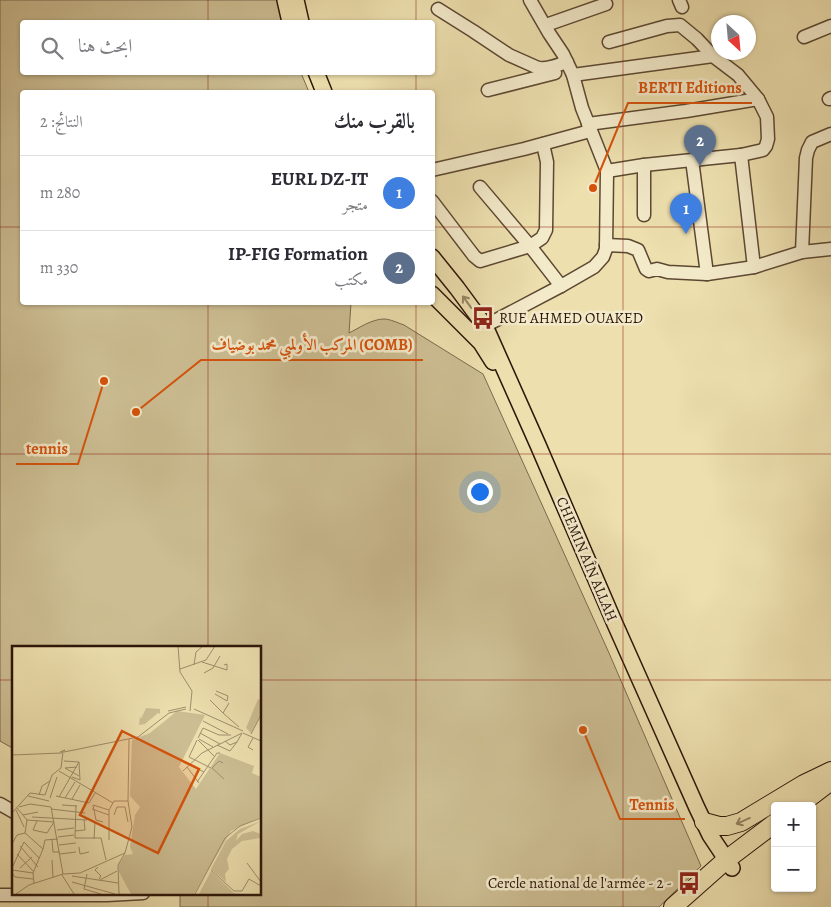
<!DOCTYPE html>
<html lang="ar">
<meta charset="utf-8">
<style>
:root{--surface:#fff;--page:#f2f2f3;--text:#2b2b33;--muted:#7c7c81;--line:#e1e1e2;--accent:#8f2418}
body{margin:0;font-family:Alegreya,Amiri,serif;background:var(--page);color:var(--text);direction:rtl}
.controls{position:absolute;right:15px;bottom:15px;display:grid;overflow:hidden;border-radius:5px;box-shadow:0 1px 4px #0004}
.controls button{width:45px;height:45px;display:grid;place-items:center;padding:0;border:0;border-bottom:1px solid var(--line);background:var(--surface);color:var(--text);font:25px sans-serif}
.compass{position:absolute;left:711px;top:15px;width:45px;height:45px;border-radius:50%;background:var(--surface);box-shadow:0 1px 4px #0004;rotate:154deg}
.you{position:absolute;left:479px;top:491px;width:18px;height:18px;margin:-12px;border:4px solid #fff;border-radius:50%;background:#1a73e8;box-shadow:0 0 0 8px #1a73e833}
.badge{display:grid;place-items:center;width:32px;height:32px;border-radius:50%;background:var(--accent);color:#fff;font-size:16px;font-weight:700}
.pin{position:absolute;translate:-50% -41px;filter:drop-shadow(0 1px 2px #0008)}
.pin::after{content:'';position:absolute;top:26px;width:18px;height:15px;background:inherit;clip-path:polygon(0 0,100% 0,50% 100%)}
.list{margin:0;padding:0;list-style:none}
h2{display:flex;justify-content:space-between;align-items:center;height:65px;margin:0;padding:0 20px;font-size:21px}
h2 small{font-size:16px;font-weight:400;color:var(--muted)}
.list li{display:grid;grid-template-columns:32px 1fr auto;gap:15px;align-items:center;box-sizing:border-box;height:75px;padding:0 20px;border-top:1px solid var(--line)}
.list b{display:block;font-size:19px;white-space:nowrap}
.list p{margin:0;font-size:16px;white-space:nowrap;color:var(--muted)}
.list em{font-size:16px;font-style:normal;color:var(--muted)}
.icon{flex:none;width:28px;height:28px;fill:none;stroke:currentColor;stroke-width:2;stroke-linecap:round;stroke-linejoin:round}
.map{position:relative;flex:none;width:831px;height:907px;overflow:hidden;direction:ltr}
.search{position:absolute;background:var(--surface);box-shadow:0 1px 4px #0004;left:20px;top:20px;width:415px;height:55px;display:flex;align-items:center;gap:12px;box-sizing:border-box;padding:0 18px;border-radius:5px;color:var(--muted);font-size:19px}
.panel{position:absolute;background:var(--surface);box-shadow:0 1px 4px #0004;left:20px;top:90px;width:415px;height:215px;border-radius:5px;direction:rtl}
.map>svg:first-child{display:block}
.green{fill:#ccbd92;stroke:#7c694e}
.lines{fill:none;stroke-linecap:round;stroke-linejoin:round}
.minor-casing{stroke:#5c4832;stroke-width:15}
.major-casing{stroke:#2c1509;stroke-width:18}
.highway-casing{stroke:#2c1509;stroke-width:20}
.minor{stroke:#f3eaca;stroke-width:12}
.major{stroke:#eddfae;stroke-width:15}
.highway{stroke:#eddfae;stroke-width:18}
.oneway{stroke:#968464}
.grid{fill:none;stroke:#8f2418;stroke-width:1;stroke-opacity:0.55}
.labels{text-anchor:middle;stroke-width:5;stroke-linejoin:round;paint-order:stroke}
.poi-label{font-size:15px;fill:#2c1509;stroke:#f3eaca;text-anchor:start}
.street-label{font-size:15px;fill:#2c1509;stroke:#f3eaca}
.inset-road{fill:none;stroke:#a08e6c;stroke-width:1}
.view{fill:#d5520c;fill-opacity:0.15;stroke:#d5520c;stroke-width:2.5}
.inset-edge{fill:none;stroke:#2c1509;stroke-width:2.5}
.leader{fill:none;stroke:#d5520c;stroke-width:2}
.callout-dot{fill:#d5520c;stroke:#f3eaca;stroke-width:2}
.callout-label{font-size:16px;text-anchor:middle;font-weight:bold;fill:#d5520c;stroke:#f3eaca;stroke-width:5;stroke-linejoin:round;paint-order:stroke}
</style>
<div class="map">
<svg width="831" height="907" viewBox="0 0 831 907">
<rect width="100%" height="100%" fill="#eddfae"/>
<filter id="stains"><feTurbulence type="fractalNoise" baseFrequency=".004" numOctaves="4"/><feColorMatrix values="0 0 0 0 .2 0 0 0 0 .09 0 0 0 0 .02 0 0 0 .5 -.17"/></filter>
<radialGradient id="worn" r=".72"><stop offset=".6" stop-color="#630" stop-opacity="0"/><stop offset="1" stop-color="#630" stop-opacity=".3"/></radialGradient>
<path class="green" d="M 0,0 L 278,0 L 284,22 L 22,22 L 22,72 L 301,73 L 309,92 L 22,92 L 22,302 L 351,303 L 349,333 C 359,328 372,319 384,319 C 390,319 398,323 404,325 L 483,374 L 609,653 L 701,866 L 659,907 L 180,907 L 180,893 L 260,893 L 260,647 L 14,647 L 14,749 L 0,741 Z"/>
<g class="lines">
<defs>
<g id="minor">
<polyline points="679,0 682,7"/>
<path d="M 438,9 L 473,31 L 509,55 L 536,67 C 545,71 557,65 567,62"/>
<polyline points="546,25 606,4"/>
<polyline points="804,37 831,26"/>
<polyline points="573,75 713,56"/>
<polyline points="488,90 555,73"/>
<polyline points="829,99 831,98"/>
<polyline points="588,124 686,111 758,99"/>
<polyline points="741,155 754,267"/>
<polyline points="692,160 707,274"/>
<polyline points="432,170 524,149 590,131"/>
<polyline points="607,171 644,165 741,155 763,150 766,146 768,139 767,117 758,99 738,75 713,56 697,39 680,25 667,26 609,42"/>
<polyline points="480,187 530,246 561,286"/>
<polyline points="432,201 474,256 480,261 530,246 542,238 546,230 547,162 543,144"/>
<polyline points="644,215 644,165"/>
<polyline points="606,245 628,246 638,250 646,269 649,271 657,269 668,272 707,274 754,267 802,252 831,249"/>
<polyline points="802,252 806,158 808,150 812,142 831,134"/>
<polyline points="485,326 561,286 594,267 603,257 606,249 607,171 582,108 573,75 563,54 549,33 530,0"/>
<polyline points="0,804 14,812"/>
<polyline points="0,895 107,895 143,893"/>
</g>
<g id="major">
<polyline points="285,0 290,22"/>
<polyline points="296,0 301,22"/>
<polyline points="316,72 324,92"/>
<polyline points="432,257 457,288 485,326 538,445 615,624 697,808 710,835 732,868"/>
<polyline points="432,294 481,343 493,362"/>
</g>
<g id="highway">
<polyline points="798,806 831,781"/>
<polyline points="704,822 719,826 727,826 741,822 804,784 831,771"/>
<polyline points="673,907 726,860 775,823"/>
</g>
</defs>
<use href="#minor" class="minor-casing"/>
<use href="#major" class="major-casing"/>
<use href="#highway" class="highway-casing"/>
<use href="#minor" class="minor"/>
<use href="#major" class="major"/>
<use href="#highway" class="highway"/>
</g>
<defs><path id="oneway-shaft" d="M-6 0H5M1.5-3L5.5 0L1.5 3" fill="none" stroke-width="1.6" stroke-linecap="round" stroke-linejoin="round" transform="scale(1.25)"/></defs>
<g class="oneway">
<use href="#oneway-shaft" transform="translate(467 302) rotate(-126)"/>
<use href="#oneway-shaft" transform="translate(743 821) rotate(156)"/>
</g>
<path class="grid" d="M 208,0 L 208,22M 416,0 L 416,22M 623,0 L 623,907M 208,72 L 208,92M 416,72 L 416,92M 0,227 L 22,227M 432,227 L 831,227M 208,302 L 208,647M 416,302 L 416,907M 0,454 L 831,454M 0,680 L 14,680M 260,680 L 831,680M 208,893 L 208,907"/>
<defs>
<symbol id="bus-bare" viewBox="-9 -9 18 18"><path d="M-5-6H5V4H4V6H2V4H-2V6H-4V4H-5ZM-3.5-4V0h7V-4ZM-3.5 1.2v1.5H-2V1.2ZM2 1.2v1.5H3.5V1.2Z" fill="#8f2418" stroke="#f3eaca" stroke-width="2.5" paint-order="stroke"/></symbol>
</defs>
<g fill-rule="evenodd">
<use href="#bus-bare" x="467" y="302" width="32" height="32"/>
<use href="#bus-bare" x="673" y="867" width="32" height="32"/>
</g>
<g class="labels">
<g class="poi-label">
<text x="499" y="323">RUE AHMED OUAKED</text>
<text x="672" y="888" text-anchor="end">Cercle national de l'armée - 2 -</text>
</g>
<g class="street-label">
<text transform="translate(587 559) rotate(67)" y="5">CHEMIN AÎN ALLAH</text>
</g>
</g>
<g transform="translate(12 646)">
<rect width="249" height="249" fill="#eddfae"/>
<path d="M 246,53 L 249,55 L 249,69 L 239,87 L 234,82 ZM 134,62 L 148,63 L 148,68 L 146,67 L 133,78 L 127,79 L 128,70 L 129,73 ZM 165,65 L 193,69 L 167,121 L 180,138 L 184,143 L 208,107 L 242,120 L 240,127 L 249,131 L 249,171 L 219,185 L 182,248 L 119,248 L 107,226 L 107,218 L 113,209 L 121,208 L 118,201 L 123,169 L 128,161 L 118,150 L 120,94 L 138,87 ZM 249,175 L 226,188 L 224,195 L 230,188 L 241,185 L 249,188 L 249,192 L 230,195 L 220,203 L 215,213 L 217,223 L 213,228 L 214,236 L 199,223 L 214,195 L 228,183 ZM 199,225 L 222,247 L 230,248 L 187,248 Z" fill="#ccbd92"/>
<path class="inset-road" d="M 166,0 L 168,26 L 180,45 L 178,65M 190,16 L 215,24 L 215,18 L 212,19M 182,19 L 184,6 L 191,0M 168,23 L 194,14 L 203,0M 192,27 L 201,22 L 208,10M 203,48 L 215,55 L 216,50 L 204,45M 198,54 L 211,67M 217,57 L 211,67 L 227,81M 182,63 L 231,85M 156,65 L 174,61M 191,75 L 216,88M 188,87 L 208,98M 231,87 L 249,95M 239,88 L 249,69M 186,92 L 191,82 L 207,89 L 219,89M 241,92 L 236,101 L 241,104M 187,93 L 201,101M 185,94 L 177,111 L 199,122M 186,94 L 202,110M 213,95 L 218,99 L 225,96 L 230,87M 205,99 L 218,105 L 225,96M 52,106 L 126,91 L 157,67 L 174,63M 0,109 L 49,107 L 53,104 L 48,106M 171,116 L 192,126M 211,117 L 207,115 L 200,122 L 212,133M 65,121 L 53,122 L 67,130M 175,121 L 187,137M 47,125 L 101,157M 171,125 L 190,107 L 230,87M 60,131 L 68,134 L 67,116M 185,136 L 205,107 L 208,107M 27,149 L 30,140 L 38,135M 16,150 L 37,155M 44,150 L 77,157 L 83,147M 47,151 L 67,116 L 52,115M 38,152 L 45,131M 53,152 L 63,136M 60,153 L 68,139M 50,159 L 65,160M 64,159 L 63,192 L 89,192 L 94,214M 7,161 L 18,158 L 39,161 L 51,228M 5,162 L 15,174 L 13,187 L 31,203 L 21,227 L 22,237M 39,163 L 73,167M 80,163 L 97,169M 4,164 L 12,181M 0,167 L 18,147 L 33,149 L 40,129 L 49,122 L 51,106M 11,169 L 26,166M 102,169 L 105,161 L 113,161 L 116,176M 20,171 L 75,174M 15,174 L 42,176M 25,175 L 21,184 L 35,187 L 42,176M 91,176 L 84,174 L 81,159 L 97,164M 45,184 L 62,182M 63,185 L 73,184 L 72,174M 46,191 L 62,189M 82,193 L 83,176M 40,194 L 41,206 L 48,206M 97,194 L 97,164 L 102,155 L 116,155M 0,198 L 5,189 L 13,187M 47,199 L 64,197M 8,200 L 26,221M 67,201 L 68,208 L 77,206M 31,203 L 33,194 L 46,193M 5,208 L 22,226M 48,208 L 64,206M 40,214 L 41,232M 235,217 L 249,236M 86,221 L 83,224 L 89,230 L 87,233M 0,222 L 12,196 L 27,212M 8,222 L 20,211M 0,224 L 21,227M 199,224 L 222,245 L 230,245M 0,227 L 3,231 L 21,233M 75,228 L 72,243 L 89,248M 50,229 L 62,248M 60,230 L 106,237M 88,234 L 105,225M 60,236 L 103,248M 230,245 L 237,233 L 249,240M 4,248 L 17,239 L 51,228 L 68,227 L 113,207 L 120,181 L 116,155 L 117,93M 107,248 L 106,219 L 113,207M 183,248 L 213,192 L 228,180 L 249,172"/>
<path class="view" d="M 110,85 L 187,123 L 146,207 L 68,169 Z"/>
<rect width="249" height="249" class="inset-edge"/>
</g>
<path class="leader" d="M593 188L628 103H752M136 412L201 360H423M104 381L78 464H16M583 730L620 819H685"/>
<g class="callout-dot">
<circle cx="593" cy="188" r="5"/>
<circle cx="136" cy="412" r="5"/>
<circle cx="104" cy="381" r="5"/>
<circle cx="583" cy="730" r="5"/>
</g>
<g class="callout-label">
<text x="690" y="93">BERTI Editions</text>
<text x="312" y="350">المركب الأولمبي محمد بوضياف (COMB)</text>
<text x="47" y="454">tennis</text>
<text x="652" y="810">Tennis</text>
</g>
<rect width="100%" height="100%" filter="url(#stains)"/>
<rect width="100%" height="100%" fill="url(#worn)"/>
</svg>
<div class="controls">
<button>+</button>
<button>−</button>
</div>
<svg class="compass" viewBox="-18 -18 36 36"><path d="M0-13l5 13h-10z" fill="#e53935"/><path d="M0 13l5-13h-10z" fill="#7c7c81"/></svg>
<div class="you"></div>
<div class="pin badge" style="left:686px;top:234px;background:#3f7fe0">1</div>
<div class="pin badge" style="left:700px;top:166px;background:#5c6f8a">2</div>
<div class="search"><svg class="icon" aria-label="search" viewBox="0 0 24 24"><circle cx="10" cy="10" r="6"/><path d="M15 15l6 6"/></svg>ابحث هنا</div>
<section class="panel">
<h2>بالقرب منك<small>النتائج: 2</small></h2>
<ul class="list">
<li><span class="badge" style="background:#3f7fe0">1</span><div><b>EURL DZ-IT</b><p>متجر</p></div><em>280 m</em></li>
<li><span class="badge" style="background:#5c6f8a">2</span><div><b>IP-FIG Formation</b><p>مكتب</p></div><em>330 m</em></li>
</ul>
</section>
</div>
